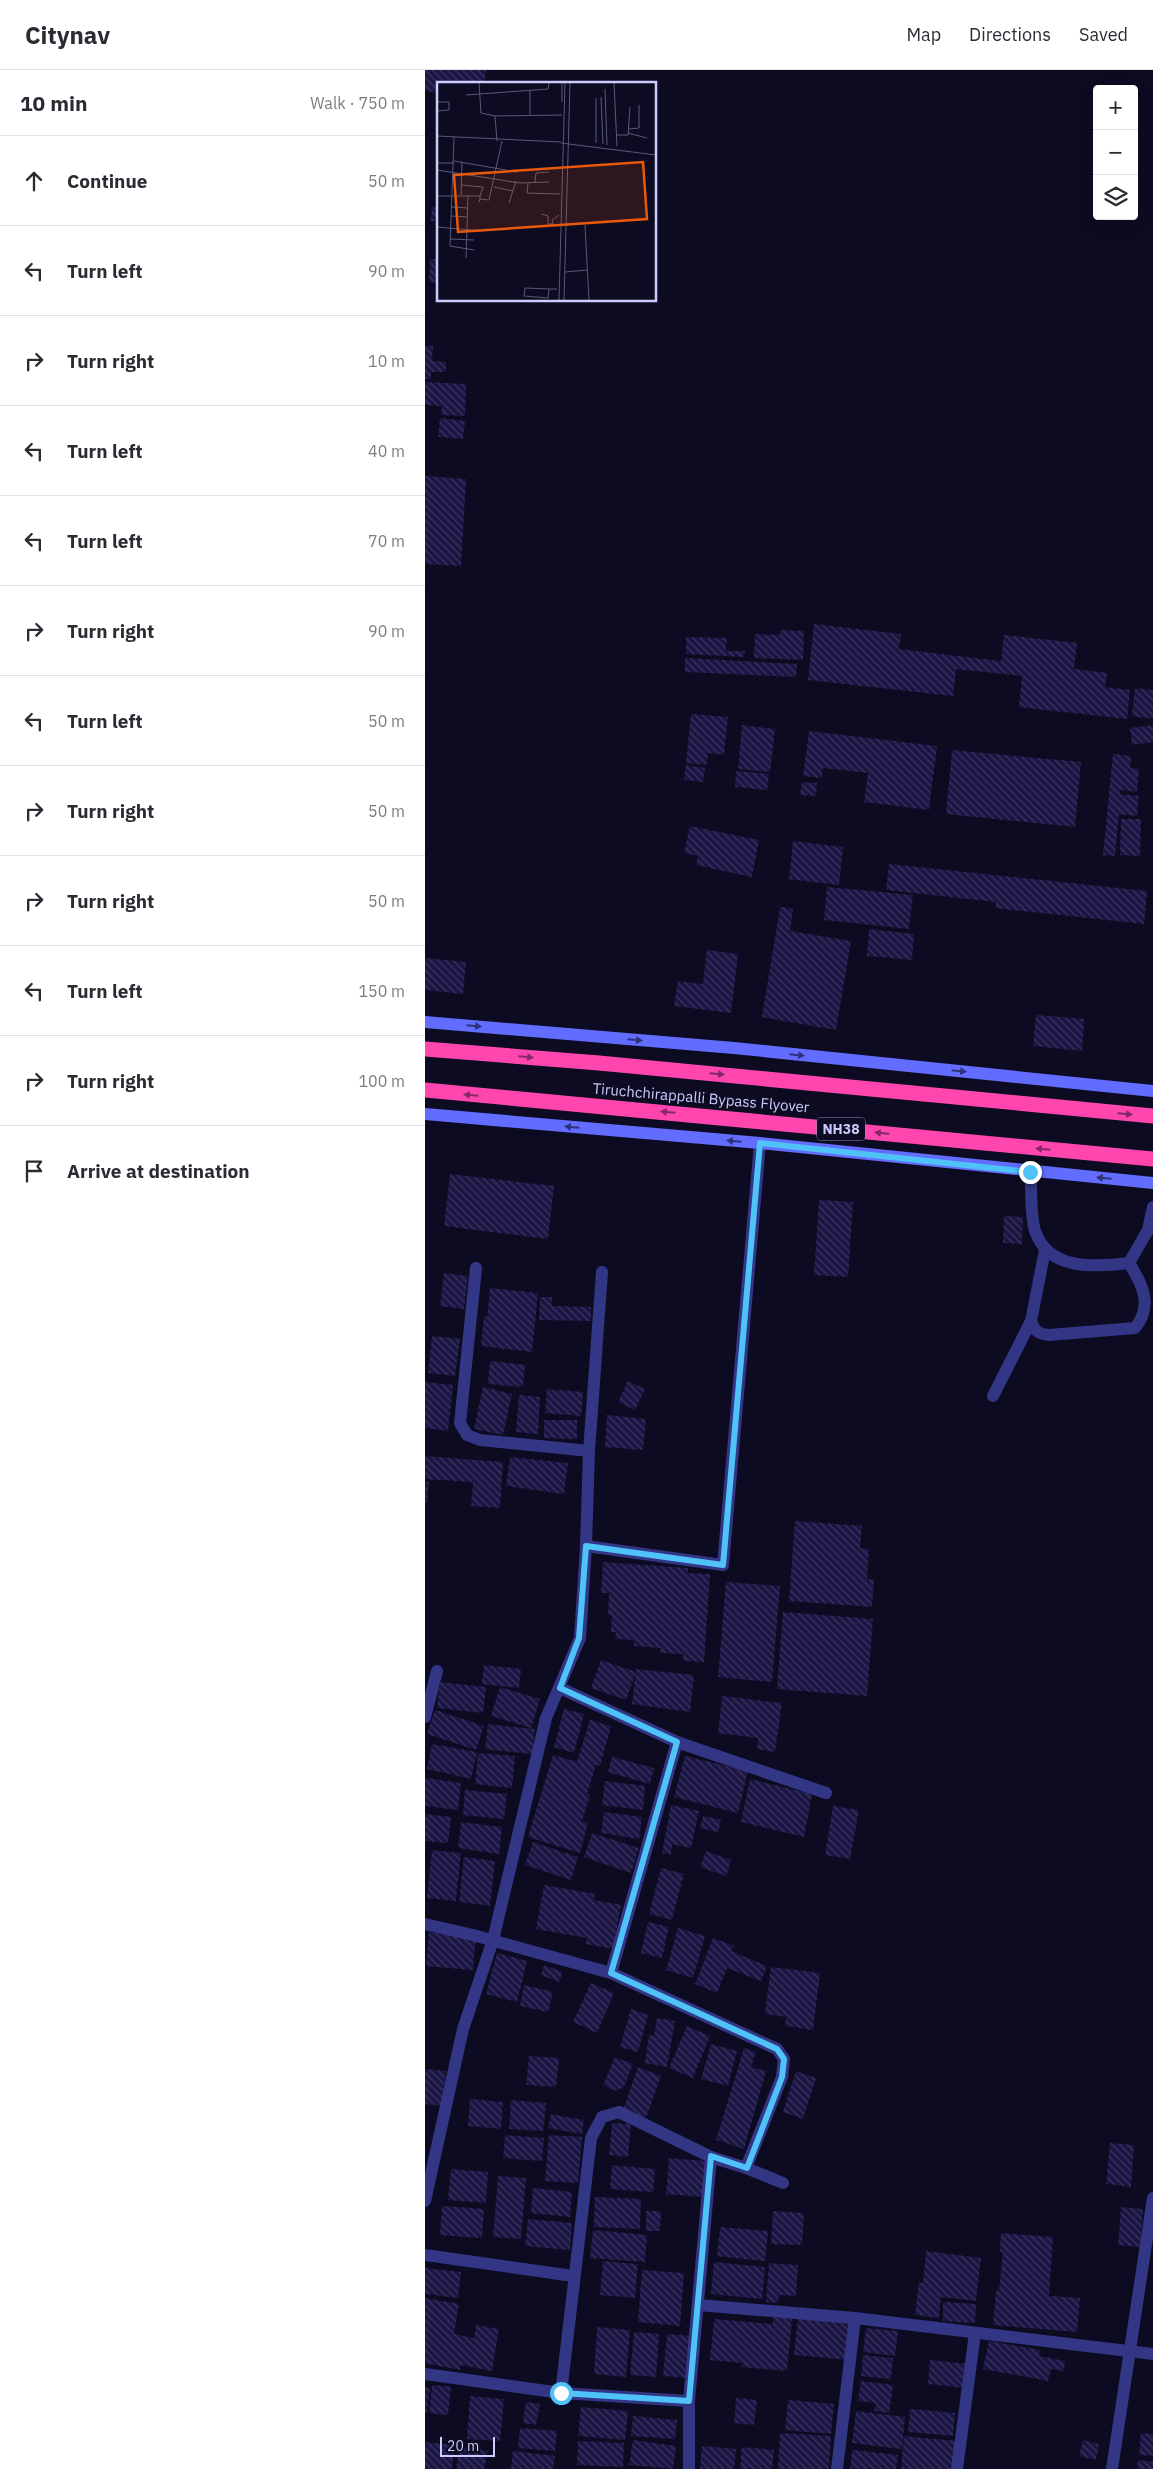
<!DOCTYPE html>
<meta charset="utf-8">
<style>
:root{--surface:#fff;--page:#f2f2f3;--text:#2b2b33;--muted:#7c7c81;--line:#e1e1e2}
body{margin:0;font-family:"IBM Plex Sans",sans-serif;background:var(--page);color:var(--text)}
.controls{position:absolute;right:15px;top:15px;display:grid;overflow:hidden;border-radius:5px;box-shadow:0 5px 20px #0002}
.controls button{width:45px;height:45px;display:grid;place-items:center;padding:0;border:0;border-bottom:1px solid var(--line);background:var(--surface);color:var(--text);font:25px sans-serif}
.scale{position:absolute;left:15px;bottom:12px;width:55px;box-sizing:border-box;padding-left:5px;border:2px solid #cdcbff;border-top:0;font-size:14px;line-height:18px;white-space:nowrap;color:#cdcbff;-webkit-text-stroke:4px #0d0b21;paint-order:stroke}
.stop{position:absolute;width:15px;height:15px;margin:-11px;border:4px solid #4fc3f7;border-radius:50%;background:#fff}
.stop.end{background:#4fc3f7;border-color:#fff;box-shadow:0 1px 5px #0008}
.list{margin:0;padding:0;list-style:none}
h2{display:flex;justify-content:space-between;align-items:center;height:65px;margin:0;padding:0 20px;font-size:21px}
h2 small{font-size:16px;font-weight:400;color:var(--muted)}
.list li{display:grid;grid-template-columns:32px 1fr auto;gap:15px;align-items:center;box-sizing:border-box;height:90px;padding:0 20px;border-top:1px solid var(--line)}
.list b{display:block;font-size:19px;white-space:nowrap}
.list em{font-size:16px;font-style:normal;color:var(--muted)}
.icon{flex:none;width:28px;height:28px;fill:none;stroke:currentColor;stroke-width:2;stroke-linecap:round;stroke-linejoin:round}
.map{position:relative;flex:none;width:728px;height:2399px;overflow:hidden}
header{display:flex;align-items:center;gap:30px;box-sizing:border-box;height:70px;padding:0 25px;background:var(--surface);border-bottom:1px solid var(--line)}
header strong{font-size:24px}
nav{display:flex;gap:28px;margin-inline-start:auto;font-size:18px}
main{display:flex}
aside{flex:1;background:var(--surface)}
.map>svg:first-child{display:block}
.building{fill:url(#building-back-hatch)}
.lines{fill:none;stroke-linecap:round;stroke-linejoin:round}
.street{stroke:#323685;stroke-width:12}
.secondary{stroke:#626cff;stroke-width:12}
.highway{stroke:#ff46af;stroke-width:15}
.oneway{fill:#2f327a}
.oneway2{fill:#862868}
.route{stroke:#4fc3f7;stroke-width:6}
.labels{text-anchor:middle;stroke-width:4.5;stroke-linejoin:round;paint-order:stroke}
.shield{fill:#0d0b21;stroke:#9391bc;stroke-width:1}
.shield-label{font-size:14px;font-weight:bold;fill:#cdcbff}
.street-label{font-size:15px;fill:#cdcbff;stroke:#0d0b21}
.inset-road{fill:none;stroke:#5a587a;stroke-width:1}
.view{fill:#e8590c;fill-opacity:0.15;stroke:#e8590c;stroke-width:2.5}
.inset-edge{fill:none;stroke:#cdcbff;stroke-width:2.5}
</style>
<header>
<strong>Citynav</strong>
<nav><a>Map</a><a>Directions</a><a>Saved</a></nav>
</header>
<main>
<aside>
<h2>10 min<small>Walk · 750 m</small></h2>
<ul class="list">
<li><svg class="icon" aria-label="ahead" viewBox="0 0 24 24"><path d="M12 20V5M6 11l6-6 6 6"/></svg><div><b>Continue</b></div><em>50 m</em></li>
<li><svg class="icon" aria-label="left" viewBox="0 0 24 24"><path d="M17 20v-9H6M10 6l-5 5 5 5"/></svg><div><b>Turn left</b></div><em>90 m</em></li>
<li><svg class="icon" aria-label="right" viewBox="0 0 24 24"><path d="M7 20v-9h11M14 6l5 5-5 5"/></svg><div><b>Turn right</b></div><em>10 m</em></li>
<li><svg class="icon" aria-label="left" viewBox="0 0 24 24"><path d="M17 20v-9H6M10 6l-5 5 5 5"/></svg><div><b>Turn left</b></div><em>40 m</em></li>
<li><svg class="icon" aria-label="left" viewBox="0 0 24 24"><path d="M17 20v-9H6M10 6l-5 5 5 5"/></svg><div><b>Turn left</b></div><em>70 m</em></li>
<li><svg class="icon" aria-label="right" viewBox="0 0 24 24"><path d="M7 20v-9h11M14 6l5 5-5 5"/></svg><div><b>Turn right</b></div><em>90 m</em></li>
<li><svg class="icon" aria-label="left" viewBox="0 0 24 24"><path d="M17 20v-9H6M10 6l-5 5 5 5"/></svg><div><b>Turn left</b></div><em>50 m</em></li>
<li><svg class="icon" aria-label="right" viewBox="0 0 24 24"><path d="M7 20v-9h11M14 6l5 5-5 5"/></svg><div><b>Turn right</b></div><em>50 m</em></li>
<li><svg class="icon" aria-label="right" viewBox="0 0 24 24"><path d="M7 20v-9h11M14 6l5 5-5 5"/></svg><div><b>Turn right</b></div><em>50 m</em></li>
<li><svg class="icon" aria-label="left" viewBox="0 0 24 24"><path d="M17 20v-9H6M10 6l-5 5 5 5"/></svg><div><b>Turn left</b></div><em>150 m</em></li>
<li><svg class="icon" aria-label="right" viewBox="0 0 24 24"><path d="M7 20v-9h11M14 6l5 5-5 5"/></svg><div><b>Turn right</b></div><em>100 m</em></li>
<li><svg class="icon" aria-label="arrive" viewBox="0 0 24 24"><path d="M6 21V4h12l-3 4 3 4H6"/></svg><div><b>Arrive at destination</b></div></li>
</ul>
</aside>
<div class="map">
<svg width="728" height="2399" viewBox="0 0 728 2399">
<defs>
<pattern id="building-back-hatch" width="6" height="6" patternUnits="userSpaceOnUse" patternTransform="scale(1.25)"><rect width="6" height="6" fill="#1b1544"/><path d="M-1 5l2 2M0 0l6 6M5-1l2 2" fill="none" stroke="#3b3660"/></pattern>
</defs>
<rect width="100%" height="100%" fill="#0d0b21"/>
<g class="building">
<polygon points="0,0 61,0 59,14 14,14 14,23 0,21"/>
<polygon points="7,137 14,138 14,152 6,151"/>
<polygon points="5,189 14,189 14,213 4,212"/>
<polygon points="0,276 8,276 7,291 21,292 21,302 6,302 6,309 0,309"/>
<polygon points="0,312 41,314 40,346 16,345 17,336 0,335"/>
<polygon points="15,348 40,351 38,369 13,367"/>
<polygon points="0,406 41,409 36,496 0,494"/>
<polygon points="389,554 476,564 474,579 576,591 579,565 652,573 649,599 682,603 680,617 705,620 702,649 594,637 597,606 531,599 528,626 383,610"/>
<polygon points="355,560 379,561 378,590 329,588 330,564 355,565"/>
<polygon points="261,567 302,568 301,581 320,581 319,587 261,584"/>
<polygon points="260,588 372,594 371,607 260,602"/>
<polygon points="710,618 728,620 728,649 707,646"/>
<polygon points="266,644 303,647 299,685 283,683 282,695 261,693"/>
<polygon points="317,655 350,659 345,702 313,699"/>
<polygon points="728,655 728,672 707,675 705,658"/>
<polygon points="384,661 512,676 504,740 439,732 443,703 398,698 397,708 378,706"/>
<polygon points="527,680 656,692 650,757 521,744"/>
<polygon points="688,684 706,686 705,698 714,699 712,722 695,720 695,724 714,726 712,746 694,744 690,786 678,785"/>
<polygon points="261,695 280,698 278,712 259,710"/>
<polygon points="311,701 344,704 342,720 310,717"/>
<polygon points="377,712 392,713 391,726 375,725"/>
<polygon points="696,749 716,749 715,786 695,785"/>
<polygon points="265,756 334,770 327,807 271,795 273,786 259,783"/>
<polygon points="368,771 418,777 414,815 364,809"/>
<polygon points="464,794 722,821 719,854 570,838 571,832 461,820"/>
<polygon points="402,817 488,825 484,859 399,850"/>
<polygon points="355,837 368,839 365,861 426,871 411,960 337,947"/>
<polygon points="444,859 489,864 487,890 442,886"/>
<polygon points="282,880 313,884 306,943 249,936 253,911 278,914"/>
<polygon points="0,888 41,892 38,924 0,920"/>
<polygon points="611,945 659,949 657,981 608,976"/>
<polygon points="25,1104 129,1116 123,1169 19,1156"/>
<polygon points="394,1130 428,1132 423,1207 389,1205"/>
<polygon points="579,1146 598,1147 597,1174 578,1173"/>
<polygon points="19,1203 43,1206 39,1239 15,1236"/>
<polygon points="65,1218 113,1223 107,1282 56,1276 59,1246 62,1247"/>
<polygon points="115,1227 127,1227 127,1236 166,1237 166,1251 114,1250"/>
<polygon points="7,1266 35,1269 30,1306 3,1303"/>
<polygon points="65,1291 100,1295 98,1317 63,1314"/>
<polygon points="203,1311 220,1319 210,1340 193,1332"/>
<polygon points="0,1312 28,1315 23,1361 0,1358"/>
<polygon points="58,1317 87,1324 78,1365 49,1359"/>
<polygon points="122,1319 158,1322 156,1346 120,1343"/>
<polygon points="94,1325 115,1327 113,1364 91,1362"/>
<polygon points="182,1345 221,1349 218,1380 180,1377"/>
<polygon points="119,1350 152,1350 152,1369 119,1368"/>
<polygon points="0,1386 78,1392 75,1438 46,1436 48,1412 0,1409"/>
<polygon points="85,1387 143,1393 139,1424 81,1416"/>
<polygon points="0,1412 4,1412 2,1433 0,1433"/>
<polygon points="370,1451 437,1456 435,1478 444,1479 442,1509 449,1510 447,1537 364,1531"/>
<polygon points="178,1492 263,1498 263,1503 285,1504 279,1592 258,1591 258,1584 235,1583 236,1578 209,1576 209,1570 190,1569 191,1562 186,1562 187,1545 183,1545 184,1523 176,1523"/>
<polygon points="301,1512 355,1516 347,1612 293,1607"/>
<polygon points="358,1542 448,1549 442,1626 352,1619"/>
<polygon points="176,1590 211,1602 201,1630 166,1618"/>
<polygon points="59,1595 96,1599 94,1618 57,1614"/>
<polygon points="211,1599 269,1605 265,1642 207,1634"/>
<polygon points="15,1612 61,1617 58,1643 12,1638"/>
<polygon points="75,1617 115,1629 106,1658 66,1646"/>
<polygon points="297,1626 357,1633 350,1682 332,1679 333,1668 293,1663"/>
<polygon points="139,1639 159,1644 149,1683 129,1677"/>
<polygon points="10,1640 59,1656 51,1680 2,1664"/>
<polygon points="165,1650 186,1656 175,1696 171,1695 162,1724 165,1725 157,1751 163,1753 155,1783 103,1767 128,1685 152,1692"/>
<polygon points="63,1654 110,1659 107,1684 60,1679"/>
<polygon points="7,1674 52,1682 46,1709 2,1699"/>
<polygon points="53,1683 90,1686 87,1718 50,1714"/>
<polygon points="260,1686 323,1701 313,1743 249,1727"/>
<polygon points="187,1687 229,1698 225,1714 183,1702"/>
<polygon points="0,1708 36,1713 33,1740 0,1736"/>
<polygon points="325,1709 387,1724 379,1767 316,1752"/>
<polygon points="180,1711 220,1716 218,1740 177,1735"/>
<polygon points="40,1720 82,1724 79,1749 38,1745"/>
<polygon points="246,1735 274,1741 266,1778 247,1774 246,1785 237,1783"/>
<polygon points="408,1736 434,1740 425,1789 400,1785"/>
<polygon points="179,1742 217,1747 214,1769 176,1763"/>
<polygon points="0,1744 26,1747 23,1773 0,1771"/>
<polygon points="278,1746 296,1750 293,1762 275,1758"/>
<polygon points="36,1752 77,1757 74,1784 33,1778"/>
<polygon points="167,1763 214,1778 206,1803 159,1787"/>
<polygon points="108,1772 153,1787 146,1810 100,1795"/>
<polygon points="7,1780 36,1783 31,1831 2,1828"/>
<polygon points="281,1781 306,1790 301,1806 275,1797"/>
<polygon points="39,1787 70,1791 65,1836 34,1832"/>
<polygon points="236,1798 259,1804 247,1850 224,1844"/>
<polygon points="119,1815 170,1824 169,1830 196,1835 188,1879 161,1874 162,1868 111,1859"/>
<polygon points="223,1852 244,1857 237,1888 216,1883"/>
<polygon points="253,1858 280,1866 268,1908 241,1900"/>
<polygon points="4,1862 51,1867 48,1900 1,1896"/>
<polygon points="288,1868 309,1876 306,1881 342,1896 336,1911 302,1898 292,1923 270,1914"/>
<polygon points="72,1883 102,1891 92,1932 61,1924"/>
<polygon points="119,1895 138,1902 134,1912 116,1905"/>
<polygon points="346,1897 395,1903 388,1960 360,1956 361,1947 340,1944"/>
<polygon points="166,1913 189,1923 172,1963 148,1952"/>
<polygon points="99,1915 128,1922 123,1942 95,1936"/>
<polygon points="206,1939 223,1945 213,1982 195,1977"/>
<polygon points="232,1948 250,1951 242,1997 220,1993 224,1965 229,1966"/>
<polygon points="262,1956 285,1966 268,2008 244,1998"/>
<polygon points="286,1974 312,1981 303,2016 276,2009"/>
<polygon points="319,1978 331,1982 326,1997 341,2001 319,2079 291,2070"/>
<polygon points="104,1986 134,1988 131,2017 101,2015"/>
<polygon points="190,1987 208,1994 199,2017 191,2021 178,2015"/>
<polygon points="213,1997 236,2006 221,2048 198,2040"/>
<polygon points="0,1999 21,2001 17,2036 0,2034"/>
<polygon points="371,2001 391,2008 378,2049 358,2042"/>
<polygon points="45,2029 78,2032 76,2059 43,2056"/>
<polygon points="86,2030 121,2033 118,2061 84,2059"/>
<polygon points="126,2044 159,2050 157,2064 123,2058"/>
<polygon points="187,2053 206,2054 203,2087 184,2085"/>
<polygon points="80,2065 119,2068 117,2091 78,2088"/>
<polygon points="124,2065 157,2067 153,2113 120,2111"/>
<polygon points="685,2073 709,2075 706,2117 681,2114"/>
<polygon points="244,2088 280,2091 277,2127 241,2124"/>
<polygon points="187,2095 230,2099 228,2122 185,2119"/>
<polygon points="26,2099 63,2102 61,2133 23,2130"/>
<polygon points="73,2106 101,2108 96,2169 68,2167"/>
<polygon points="108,2118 147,2122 145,2147 106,2143"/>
<polygon points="170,2127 216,2129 215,2159 169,2157"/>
<polygon points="17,2136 59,2139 57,2168 15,2165"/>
<polygon points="696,2137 718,2139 715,2177 693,2175"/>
<polygon points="221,2141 236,2141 235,2161 221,2161"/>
<polygon points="348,2141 379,2143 377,2175 346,2174"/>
<polygon points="103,2149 147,2153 145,2180 100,2176"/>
<polygon points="295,2157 343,2161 340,2191 292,2186"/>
<polygon points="168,2160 222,2165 220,2192 165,2188"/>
<polygon points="576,2163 628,2167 624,2226 655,2228 652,2262 568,2255 571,2221 574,2221 578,2182 575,2182"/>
<polygon points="501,2181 556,2188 551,2231 516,2227 514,2248 490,2245 494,2212 498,2213"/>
<polygon points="178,2191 213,2194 210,2228 175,2225"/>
<polygon points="289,2192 340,2197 337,2229 286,2224"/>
<polygon points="344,2193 373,2195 371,2226 354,2225 353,2233 341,2232"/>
<polygon points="0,2198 36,2202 33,2228 0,2224"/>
<polygon points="217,2200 259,2203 255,2256 213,2252"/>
<polygon points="0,2228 34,2234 29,2264 49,2268 51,2255 74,2259 67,2301 36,2295 35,2300 0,2293"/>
<polygon points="518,2232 551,2234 550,2253 518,2251"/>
<polygon points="348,2247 367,2249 362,2301 316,2297 317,2293 285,2290 289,2249 348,2254"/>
<polygon points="373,2248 428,2253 424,2290 369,2285"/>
<polygon points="172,2257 205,2260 201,2307 169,2304"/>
<polygon points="441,2258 473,2261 470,2286 438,2282"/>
<polygon points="209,2262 234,2264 231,2307 205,2305"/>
<polygon points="242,2264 267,2266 263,2308 238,2306"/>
<polygon points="564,2271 615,2280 614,2286 640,2291 639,2301 626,2299 623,2311 558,2299"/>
<polygon points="438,2285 468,2288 466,2309 436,2306"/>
<polygon points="505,2290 541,2294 539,2318 503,2314"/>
<polygon points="436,2311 468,2315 464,2343 449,2341 451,2333 433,2331"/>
<polygon points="7,2315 26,2317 23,2345 4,2343"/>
<polygon points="0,2317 5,2318 2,2343 0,2342"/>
<polygon points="45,2326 79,2329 75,2371 42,2369"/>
<polygon points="311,2328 332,2330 329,2355 309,2353"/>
<polygon points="363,2330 409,2334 406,2364 360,2360"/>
<polygon points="101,2332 115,2334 111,2355 98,2353"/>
<polygon points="156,2337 203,2341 200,2370 153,2366"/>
<polygon points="485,2339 530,2343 528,2366 483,2362"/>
<polygon points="431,2341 480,2347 477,2379 427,2373"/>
<polygon points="208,2346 252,2350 250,2369 206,2366"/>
<polygon points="95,2358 132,2361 130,2381 93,2378"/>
<polygon points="355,2363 406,2366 404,2399 353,2399"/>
<polygon points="716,2363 728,2364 728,2386 714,2385"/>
<polygon points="479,2366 531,2371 528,2399 476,2399"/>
<polygon points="208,2370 251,2376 248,2399 204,2395"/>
<polygon points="658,2370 674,2374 671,2390 654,2386"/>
<polygon points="153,2371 199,2373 198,2397 152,2395"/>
<polygon points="0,2372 29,2375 27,2399 0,2399"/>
<polygon points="35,2376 63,2381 59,2399 31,2399"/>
<polygon points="277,2376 311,2379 309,2399 275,2399"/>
<polygon points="317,2377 349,2380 347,2399 315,2399"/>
<polygon points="427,2380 473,2385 471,2399 425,2399"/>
<polygon points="88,2381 130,2386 128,2399 86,2399"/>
<polygon points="713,2390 728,2392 728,2399 712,2399"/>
</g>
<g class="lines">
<g class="street">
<path d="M 605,1102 C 607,1119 605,1145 610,1161 C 624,1201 669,1197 704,1193 L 723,1160 L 728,1137"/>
<polyline points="51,1198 35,1353 42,1365 55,1370 164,1381"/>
<polyline points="606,1251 620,1180"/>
<path d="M 568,1326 L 606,1251 C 610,1261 613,1264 624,1265 L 710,1258 C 728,1236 718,1215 704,1193"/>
<polyline points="161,1476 298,1495 335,1073"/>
<polyline points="135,1618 252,1672 401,1723"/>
<polyline points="0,1647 12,1601"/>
<polyline points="0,1854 48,1865 186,1903 352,1979 359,1989 357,2007 321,2098 358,2113"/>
<polyline points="186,1903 252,1672"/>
<polyline points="0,2131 38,1959 68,1870 121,1648 155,1568 161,1476 164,1381 177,1202"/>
<polyline points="0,2185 148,2206"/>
<polyline points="273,2235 430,2248 728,2284"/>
<polyline points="0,2304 136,2323 264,2331"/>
<polyline points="136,2323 166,2068 177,2047 194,2042 286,2087"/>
<polyline points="264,2399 264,2331 286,2087 321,2098"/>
<polyline points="412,2399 430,2248"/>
<polyline points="532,2399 550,2263"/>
<polyline points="687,2399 728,2128"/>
</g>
<g class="secondary">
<polyline points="0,952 309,978 728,1021"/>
<polyline points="0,1044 335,1073 728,1113"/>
</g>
<g class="highway">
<polyline points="0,979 174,993 728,1046"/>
<polyline points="0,1020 728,1089"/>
</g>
</g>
<defs><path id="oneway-solid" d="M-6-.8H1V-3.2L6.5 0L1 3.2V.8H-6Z" transform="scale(1.25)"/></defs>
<g class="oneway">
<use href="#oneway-solid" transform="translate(49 956) rotate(5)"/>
<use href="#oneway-solid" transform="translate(210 970) rotate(5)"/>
<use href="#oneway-solid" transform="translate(372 985) rotate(6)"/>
<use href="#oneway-solid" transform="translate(534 1001) rotate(6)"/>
<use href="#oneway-solid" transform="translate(147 1057) rotate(-175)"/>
<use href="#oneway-solid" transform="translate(309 1071) rotate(-175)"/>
<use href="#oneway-solid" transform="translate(679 1108) rotate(-175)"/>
</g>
<g class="oneway2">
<use href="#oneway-solid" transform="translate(101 987) rotate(5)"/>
<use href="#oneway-solid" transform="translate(292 1004) rotate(5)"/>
<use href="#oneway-solid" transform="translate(46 1025) rotate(-175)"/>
<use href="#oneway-solid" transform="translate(243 1042) rotate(-175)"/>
<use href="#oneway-solid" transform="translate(700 1044) rotate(5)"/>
<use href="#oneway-solid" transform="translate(457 1063) rotate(-175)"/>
<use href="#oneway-solid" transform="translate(618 1079) rotate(-175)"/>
</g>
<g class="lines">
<polyline class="route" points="136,2323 264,2331 286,2086 322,2098 357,2007 359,1989 352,1979 186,1903 252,1672 135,1618 154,1568 161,1476 298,1495 335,1073 605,1102"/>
</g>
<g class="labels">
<rect class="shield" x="392" y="1047.5" width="48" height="23" rx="4"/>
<g class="shield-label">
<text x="416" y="1064">NH38</text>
</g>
<g class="street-label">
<text transform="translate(276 1028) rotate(5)" y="5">Tiruchchirappalli Bypass Flyover</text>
</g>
</g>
<g transform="translate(12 12)">
<rect width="219" height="219" fill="#0d0b21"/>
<path class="inset-road" d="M 42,1 L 44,31 L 58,34 L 60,59M 177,1 L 180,64M 168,7 L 170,63M 29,13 L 111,7 L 112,1M 164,15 L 166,62M 159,16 L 159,61M 0,20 L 12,20 L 12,28 L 0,29M 125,20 L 125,1M 93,33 L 93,9M 58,34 L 125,33M 192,47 L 202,46 L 202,23M 191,51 L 210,56M 180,53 L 191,53 L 193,25M 0,54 L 124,60M 17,55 L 13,164 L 37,168M 124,61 L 219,73M 17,79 L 80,90M 0,81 L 17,81M 0,88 L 83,101 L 112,100M 98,100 L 99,91 L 112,90M 91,101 L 90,111 L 123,112M 24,103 L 46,105 L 43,114M 57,105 L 76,109M 24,113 L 25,80M 0,114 L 43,114 L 43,117M 42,120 L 43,117 L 52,118 L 65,59M 72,121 L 79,99M 14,125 L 31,126M 105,132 L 111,134 L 111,142 L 116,142M 14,134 L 31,135M 148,143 L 152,218M 122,144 L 116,142 L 115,138 L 122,133M 0,145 L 46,149M 13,157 L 37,158M 29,176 L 31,114M 128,190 L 151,188M 112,207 L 88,206 L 87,214 L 111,216 L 112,207 L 120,207M 122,218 L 128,1M 127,218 L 133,1"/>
<path class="view" d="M 206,80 L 210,137 L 21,150 L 17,93 Z"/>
<rect width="219" height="219" class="inset-edge"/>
</g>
</svg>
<div class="controls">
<button>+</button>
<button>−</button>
<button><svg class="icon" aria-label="layers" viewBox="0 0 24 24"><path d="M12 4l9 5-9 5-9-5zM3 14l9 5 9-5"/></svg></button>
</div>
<div class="scale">20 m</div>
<div class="stop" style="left:136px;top:2323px"></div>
<div class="stop end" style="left:605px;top:1102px"></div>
</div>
</main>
